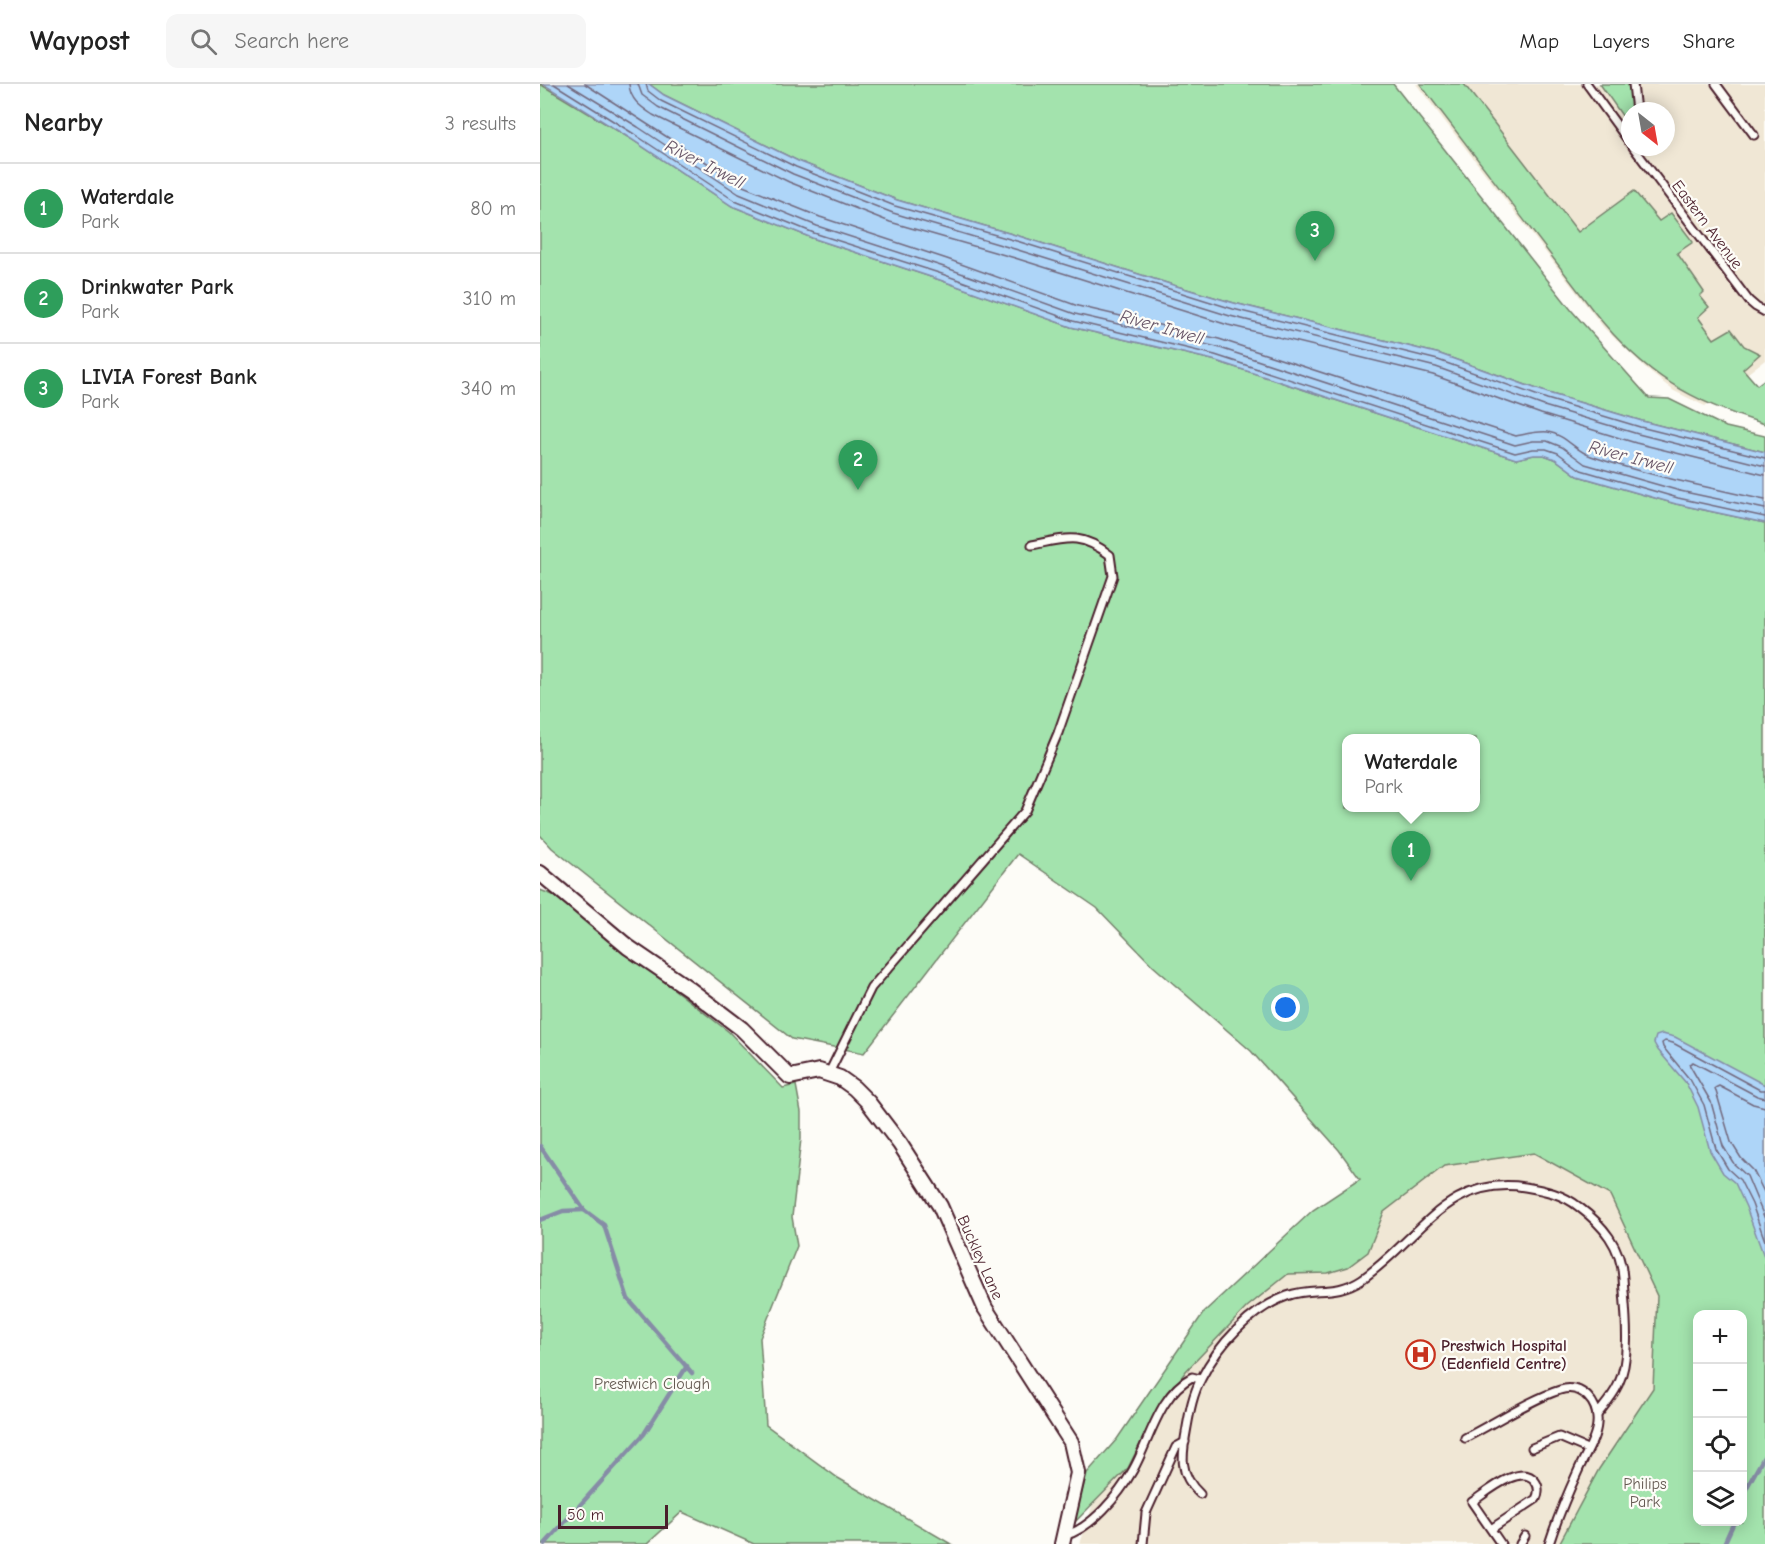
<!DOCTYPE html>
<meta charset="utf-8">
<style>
:root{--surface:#fff;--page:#f6f6f6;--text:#222;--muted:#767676;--line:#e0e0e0;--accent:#111827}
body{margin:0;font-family:"Comic Neue",sans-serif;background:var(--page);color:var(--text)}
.controls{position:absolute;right:18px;bottom:18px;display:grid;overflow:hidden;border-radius:12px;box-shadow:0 3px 15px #0003}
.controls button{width:54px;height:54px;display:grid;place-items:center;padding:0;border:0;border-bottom:2px solid var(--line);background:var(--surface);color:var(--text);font:30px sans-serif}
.compass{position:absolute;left:1081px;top:18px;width:54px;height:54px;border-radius:50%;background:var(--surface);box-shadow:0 3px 15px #0003;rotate:149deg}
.scale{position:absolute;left:18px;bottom:15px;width:110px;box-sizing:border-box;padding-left:6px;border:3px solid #4a1f2b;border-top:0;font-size:16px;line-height:21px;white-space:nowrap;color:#4a1f2b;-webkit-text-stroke:4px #fdfcf7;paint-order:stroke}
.you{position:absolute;left:746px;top:924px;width:21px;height:21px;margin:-15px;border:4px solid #fff;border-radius:50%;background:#1a73e8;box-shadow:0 0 0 9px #1a73e833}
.badge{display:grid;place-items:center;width:39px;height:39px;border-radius:50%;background:var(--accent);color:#fff;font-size:20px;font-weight:700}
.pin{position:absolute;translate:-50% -50px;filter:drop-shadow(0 2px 3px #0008)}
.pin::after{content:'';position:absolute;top:32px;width:21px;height:18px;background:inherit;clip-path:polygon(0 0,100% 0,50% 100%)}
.popup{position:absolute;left:802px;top:650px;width:138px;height:78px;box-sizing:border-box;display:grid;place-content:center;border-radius:12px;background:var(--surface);filter:drop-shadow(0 2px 4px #0005);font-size:20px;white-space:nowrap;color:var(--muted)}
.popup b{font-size:22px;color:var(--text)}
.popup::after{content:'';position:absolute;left:50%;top:100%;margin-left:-12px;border:12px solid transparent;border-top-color:var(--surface)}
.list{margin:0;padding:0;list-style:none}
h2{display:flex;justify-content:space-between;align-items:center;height:78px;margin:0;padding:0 24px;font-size:26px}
h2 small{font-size:20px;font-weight:400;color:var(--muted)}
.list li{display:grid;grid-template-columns:39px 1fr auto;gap:18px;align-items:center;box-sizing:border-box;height:90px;padding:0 24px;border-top:2px solid var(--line)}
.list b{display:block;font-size:22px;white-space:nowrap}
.list p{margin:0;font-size:20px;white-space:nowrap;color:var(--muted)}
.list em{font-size:20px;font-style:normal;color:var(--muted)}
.icon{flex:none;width:33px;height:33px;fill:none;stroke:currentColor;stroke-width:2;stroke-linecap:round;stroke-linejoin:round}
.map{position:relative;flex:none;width:1225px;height:1460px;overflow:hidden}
header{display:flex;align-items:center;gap:36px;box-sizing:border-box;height:84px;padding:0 30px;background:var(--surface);border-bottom:2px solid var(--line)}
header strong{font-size:28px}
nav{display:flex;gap:33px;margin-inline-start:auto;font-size:21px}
.search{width:420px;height:54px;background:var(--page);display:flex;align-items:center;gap:15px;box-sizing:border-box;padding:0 21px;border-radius:12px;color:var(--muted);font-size:22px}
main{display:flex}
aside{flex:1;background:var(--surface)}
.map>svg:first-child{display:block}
.built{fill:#f0e7d5;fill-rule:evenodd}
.green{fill:#a3e3ad;stroke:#76816c;stroke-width:1.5;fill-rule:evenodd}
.water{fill:#aed5f8;stroke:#868ca6;stroke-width:1.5}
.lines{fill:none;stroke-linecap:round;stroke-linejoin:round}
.shore{stroke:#72687d;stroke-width:1.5}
.stream{stroke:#868ca6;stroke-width:4.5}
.service-casing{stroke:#4a1f2b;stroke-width:11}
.minor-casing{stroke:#4a1f2b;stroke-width:18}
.service{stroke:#fdfcf7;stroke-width:7}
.minor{stroke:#fdfcf7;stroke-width:14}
.labels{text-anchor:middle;stroke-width:4.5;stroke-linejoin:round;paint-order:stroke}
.street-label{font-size:16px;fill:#4a1f2b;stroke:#fdfcf7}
.poi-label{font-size:16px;font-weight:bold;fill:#4a1f2b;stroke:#fdfcf7;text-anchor:start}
.park-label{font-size:16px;fill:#655a52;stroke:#fdfcf7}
.water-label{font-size:18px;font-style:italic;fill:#685668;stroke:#fdfcf7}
</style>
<header>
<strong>Waypost</strong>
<div class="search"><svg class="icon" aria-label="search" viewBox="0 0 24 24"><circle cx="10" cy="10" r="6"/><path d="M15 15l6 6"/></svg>Search here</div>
<nav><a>Map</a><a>Layers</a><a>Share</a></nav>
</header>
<main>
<aside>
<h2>Nearby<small>3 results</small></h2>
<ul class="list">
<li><span class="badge" style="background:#2e9e5b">1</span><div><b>Waterdale</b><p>Park</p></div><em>80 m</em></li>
<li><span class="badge" style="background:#2e9e5b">2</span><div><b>Drinkwater Park</b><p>Park</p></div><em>310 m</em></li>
<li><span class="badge" style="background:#2e9e5b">3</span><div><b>LIVIA Forest Bank</b><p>Park</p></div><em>340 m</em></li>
</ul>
</aside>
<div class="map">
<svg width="1225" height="1460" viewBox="0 0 1225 1460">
<rect width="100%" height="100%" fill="#fdfcf7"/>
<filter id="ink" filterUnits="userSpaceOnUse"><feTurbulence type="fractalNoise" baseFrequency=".0167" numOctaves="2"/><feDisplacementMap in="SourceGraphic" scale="12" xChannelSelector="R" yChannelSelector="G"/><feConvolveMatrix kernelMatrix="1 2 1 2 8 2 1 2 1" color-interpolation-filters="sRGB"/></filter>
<g filter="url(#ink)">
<g class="built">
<path d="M 876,0 L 1225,0 L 1225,276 L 1165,322 L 1134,307 L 1111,289 L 1064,244 ZM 1090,27 L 1126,27 L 1126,63 L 1090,63 Z"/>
<polygon points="994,1069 1070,1111 1117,1212 1113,1304 1059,1385 1019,1460 540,1460 558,1404 668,1239 844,1128 904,1082"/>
</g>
<g class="green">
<path d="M 0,0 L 91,55 L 192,122 L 272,154 L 400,196 L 531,243 L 673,276 L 976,375 L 994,371 L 1004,371 L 1015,375 L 1038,392 L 1136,420 L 1225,439 L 1225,1460 L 1019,1460 L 1059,1385 L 1113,1304 L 1117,1212 L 1070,1111 L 994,1069 L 904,1082 L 844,1128 L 828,1168 L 808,1183 L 788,1189 L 748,1190 L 707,1223 L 646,1287 L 617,1326 L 588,1384 L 533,1440 L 547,1389 L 577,1355 L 664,1228 L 773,1126 L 820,1095 L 799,1066 L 711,967 L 613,882 L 557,824 L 478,770 L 324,969 L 252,955 L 12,764 L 0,751 ZM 806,654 L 936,654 L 936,724 L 806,724 ZM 1158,1230 L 1202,1230 L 1202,1438 L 1158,1438 Z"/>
<polygon points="109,0 853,0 1032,227 1109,314 1129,315 1186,343 1225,352 1225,368 1102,337 1008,309 900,270 694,219 633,201 482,153 357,116 258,77 124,11"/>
<path d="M 880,0 L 924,0 L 1038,148 L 1094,107 L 1119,137 L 1131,129 L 1153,158 L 1137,169 L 1164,208 L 1160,212 L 1169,223 L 1158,233 L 1174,255 L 1191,245 L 1204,262 L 1220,270 L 1203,285 L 1217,301 L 1225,295 L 1225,340 C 1151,318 1104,290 1055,229 Z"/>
<polygon points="1060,0 1090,0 1094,27 1090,27 1089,36 1083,33"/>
<polygon points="0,806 13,811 189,948 243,1004 256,1001 261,1028 261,1055 252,1133 257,1162 220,1254 226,1341 298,1394 411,1460 214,1460 142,1428 107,1460 0,1460"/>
</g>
<g class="water">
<polygon points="3,0 109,0 124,11 258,77 357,116 482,153 633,201 694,219 900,270 1008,309 1102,337 1225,368 1225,439 1136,420 1038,392 1015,375 1004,371 994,371 976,375 673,276 531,243 400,196 272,154 192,122 91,55"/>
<polygon points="1122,950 1135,953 1225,1001 1225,1175 1206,1123 1195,1099 1183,1089 1170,1067 1158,1023 1146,999 1118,966 1114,959 1116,952"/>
</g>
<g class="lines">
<g class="shore">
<polyline points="14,0 94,50 195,117 274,149 402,190 533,237 675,271 975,369 993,365 1006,365 1018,369 1041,386 1138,414 1225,433"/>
<polyline points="28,0 98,43 199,110 277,142 404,183 535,230 677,263 975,361 993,357 1007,357 1022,363 1045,380 1140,407 1225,425"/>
<path d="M 45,0 L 203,102 L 280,133 L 407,175 L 538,222 L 679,255 L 976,352 C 986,350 997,347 1008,348 C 1026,351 1035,367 1051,372 C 1108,392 1167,403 1225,416"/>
<path d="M 89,0 C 90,16 101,23 113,31 L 249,98 L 350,138 L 475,174 L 688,241 L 893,291 L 1001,330 L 1096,359 L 1225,391"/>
<polyline points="98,0 102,11 118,23 253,90 353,129 478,166 690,232 896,283 1004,322 1098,350 1225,382"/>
<polyline points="106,0 108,7 121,17 256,83 355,122 480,158 693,225 898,276 1007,315 1100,343 1225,374"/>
<polyline points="1225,1006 1220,1006 1133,959 1125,957 1122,959 1123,963 1151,997 1164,1021 1176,1065 1188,1085 1200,1096 1212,1120 1225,1157"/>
<polyline points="1225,1014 1217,1012 1153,978 1149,980 1171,1018 1183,1062 1194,1080 1207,1092 1225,1135"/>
<polyline points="1225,1023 1213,1020 1179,1002 1175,1004 1191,1058 1201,1074 1213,1086 1225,1110"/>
</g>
<g class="stream">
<polyline points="0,1062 44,1126 64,1141 88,1215 152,1289"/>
<polyline points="0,1136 23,1127 44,1126"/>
<polyline points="1202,1412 1225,1371"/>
<polyline points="5,1460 104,1350 147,1282"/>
<polyline points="1184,1460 1194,1438"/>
</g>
<defs>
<g id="service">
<polyline points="1047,0 1090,59"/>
<polyline points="1093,0 1096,27"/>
<polyline points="1176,0 1214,51"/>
<polyline points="1093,63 1209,217 1216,223 1225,228"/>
<path d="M 289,989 L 331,904 L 485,727 L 518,649 L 573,492 L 570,471 C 540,448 527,454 492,461"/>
<path d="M 925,1354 C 953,1340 991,1315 1020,1306 C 1042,1299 1059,1319 1057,1340 C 1056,1355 1044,1373 1038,1387 C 1027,1411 1017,1435 1009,1460"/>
<polyline points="992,1364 1019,1353 1047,1365"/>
<path d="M 660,1410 C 638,1390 642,1370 647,1343 C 650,1326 653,1310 661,1295 C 678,1261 711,1225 747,1212 C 774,1202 795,1213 822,1195 C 878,1157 906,1091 985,1103 C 1004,1106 1023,1110 1039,1123 C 1063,1141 1081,1162 1083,1194 C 1085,1225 1092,1272 1078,1301 C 1073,1312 1064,1322 1057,1331"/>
<path d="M 951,1445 L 996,1415 C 999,1409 999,1402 995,1397 C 981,1378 946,1409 932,1418 L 961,1460"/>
<path d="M 524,1452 C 552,1444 579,1411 593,1386 C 610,1356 619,1310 652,1293 L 660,1295"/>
<polyline points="603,1460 606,1429 636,1363 645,1358"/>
<polyline points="980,1460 985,1452"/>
</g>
<polyline id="minor" points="0,789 88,863 148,904 202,945 250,993 279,987 300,994 314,1004 328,1018 360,1060 400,1122 445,1224 531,1358 538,1389 522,1460"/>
</defs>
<use href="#service" class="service-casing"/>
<use href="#minor" class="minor-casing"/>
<use href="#service" class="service"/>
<use href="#minor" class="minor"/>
</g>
</g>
<defs>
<symbol id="hospital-ring" viewBox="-11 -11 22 22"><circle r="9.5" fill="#fdfcf7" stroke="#c8321e" stroke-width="1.5"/><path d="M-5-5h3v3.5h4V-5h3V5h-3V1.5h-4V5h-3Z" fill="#c8321e"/></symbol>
</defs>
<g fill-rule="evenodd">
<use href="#hospital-ring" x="864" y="1254" width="33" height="33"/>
</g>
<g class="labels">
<g class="street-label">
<text transform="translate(1168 140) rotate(53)" y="6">Eastern Avenue</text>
<text transform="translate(441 1173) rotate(66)" y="6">Buckley Lane</text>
</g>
<g class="poi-label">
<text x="901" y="1267">Prestwich Hospital<tspan x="901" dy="18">(Edenfield Centre)</tspan></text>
</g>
<g class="park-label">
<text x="112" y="1305">Prestwich Clough</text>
<text x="1105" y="1405">Philips<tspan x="1105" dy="18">Park</tspan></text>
</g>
<g class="water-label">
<text transform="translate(165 80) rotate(27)" y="6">River Irwell</text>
<text transform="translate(622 243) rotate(16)" y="6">River Irwell</text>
<text transform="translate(1091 373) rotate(15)" y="6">River Irwell</text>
</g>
</g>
</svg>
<div class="controls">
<button>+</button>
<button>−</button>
<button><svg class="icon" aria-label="locate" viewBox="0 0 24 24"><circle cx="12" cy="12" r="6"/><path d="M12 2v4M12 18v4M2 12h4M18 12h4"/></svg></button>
<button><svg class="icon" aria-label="layers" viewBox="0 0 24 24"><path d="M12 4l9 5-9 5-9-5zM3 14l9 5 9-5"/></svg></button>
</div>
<svg class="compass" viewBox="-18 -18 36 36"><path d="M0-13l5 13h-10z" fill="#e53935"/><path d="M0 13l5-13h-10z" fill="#767676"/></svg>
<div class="scale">50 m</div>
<div class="you"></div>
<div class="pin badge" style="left:871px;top:797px;background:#2e9e5b">1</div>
<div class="popup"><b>Waterdale</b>Park</div>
<div class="pin badge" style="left:318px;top:406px;background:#2e9e5b">2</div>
<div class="pin badge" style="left:775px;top:177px;background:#2e9e5b">3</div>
</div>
</main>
